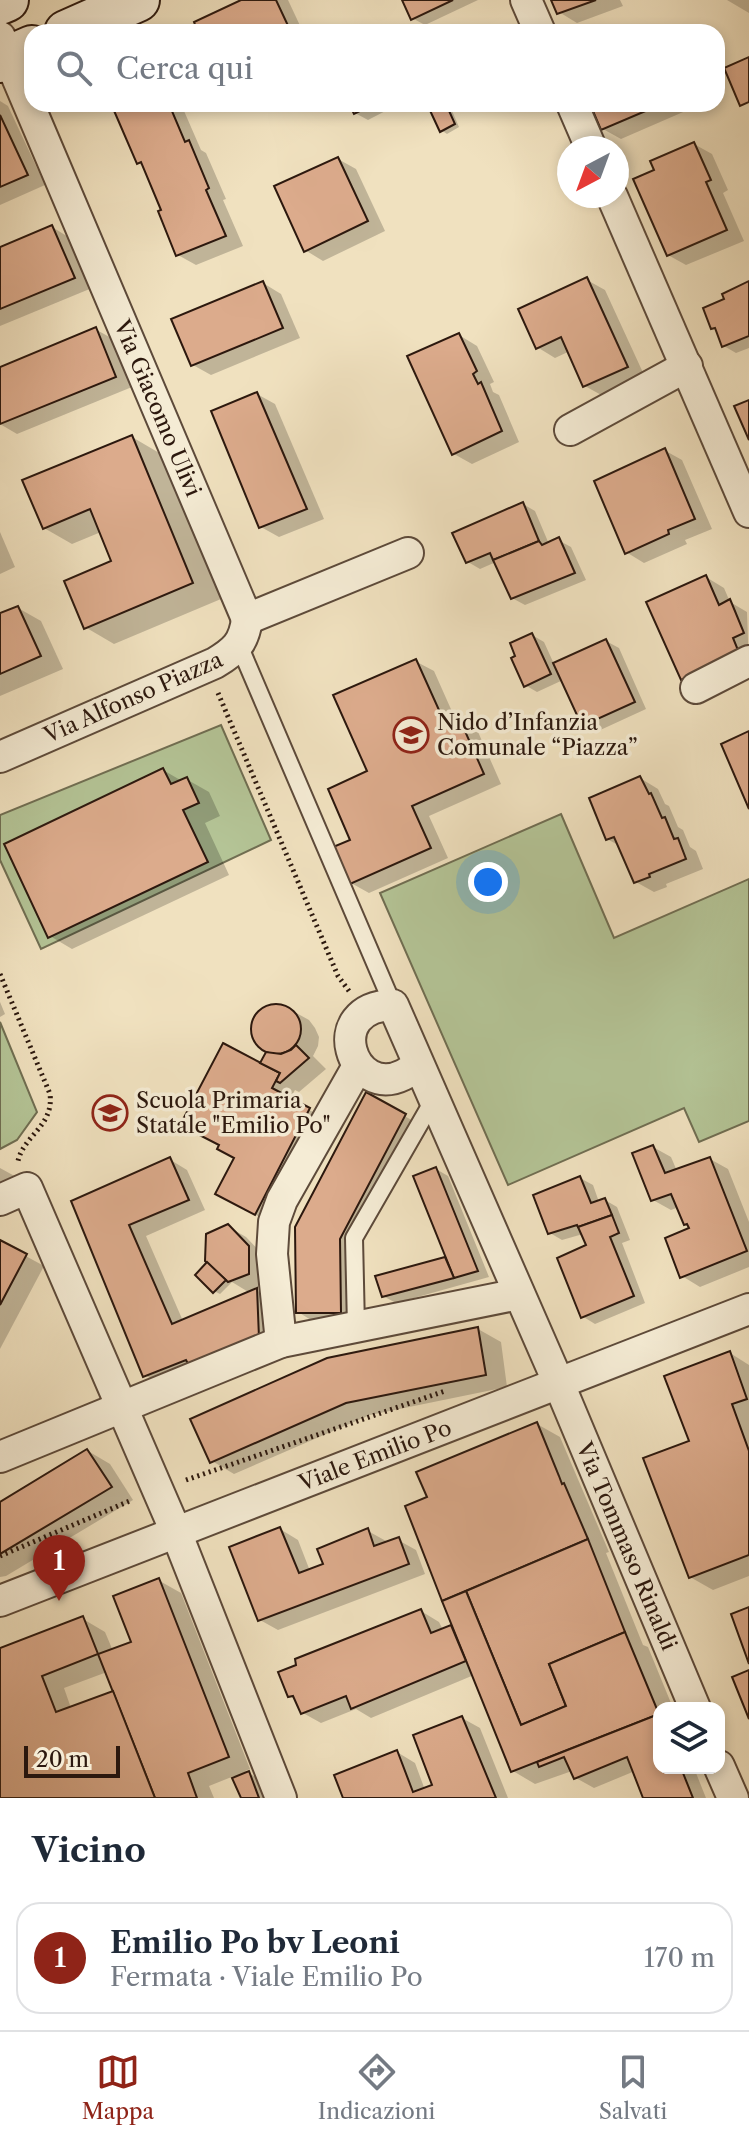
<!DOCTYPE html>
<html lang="it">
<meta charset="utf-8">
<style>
:root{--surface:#fff;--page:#f6f6f7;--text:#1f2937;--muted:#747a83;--line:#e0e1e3;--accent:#8f2418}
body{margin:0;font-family:"Libre Caslon Text",serif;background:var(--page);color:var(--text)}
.controls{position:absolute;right:24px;bottom:24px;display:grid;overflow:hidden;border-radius:16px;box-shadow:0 4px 12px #0003}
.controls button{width:72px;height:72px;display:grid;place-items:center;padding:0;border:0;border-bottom:2px solid var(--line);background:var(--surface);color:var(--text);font:40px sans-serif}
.compass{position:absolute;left:557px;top:136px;width:72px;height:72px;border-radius:50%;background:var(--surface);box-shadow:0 4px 12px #0003;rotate:221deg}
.scale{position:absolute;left:24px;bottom:20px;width:96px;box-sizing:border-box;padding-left:8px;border:4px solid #2c180e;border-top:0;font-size:22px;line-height:28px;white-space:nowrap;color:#2c180e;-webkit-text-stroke:6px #f5ecd5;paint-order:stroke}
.you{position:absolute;left:488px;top:882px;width:28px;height:28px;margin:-20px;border:6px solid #fff;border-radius:50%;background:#1a73e8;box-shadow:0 0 0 12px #1a73e833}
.badge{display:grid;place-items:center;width:52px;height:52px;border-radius:50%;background:var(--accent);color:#fff;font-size:26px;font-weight:700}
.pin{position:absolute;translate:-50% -66px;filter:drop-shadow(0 2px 4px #0008)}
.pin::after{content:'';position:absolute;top:42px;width:28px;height:24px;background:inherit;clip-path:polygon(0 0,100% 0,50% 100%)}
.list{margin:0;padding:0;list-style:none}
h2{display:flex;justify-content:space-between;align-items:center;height:104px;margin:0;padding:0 32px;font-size:34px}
h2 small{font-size:26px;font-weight:400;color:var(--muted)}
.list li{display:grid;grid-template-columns:52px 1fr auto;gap:24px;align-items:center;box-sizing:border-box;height:112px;margin:0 16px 16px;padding:0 16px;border:2px solid var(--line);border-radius:24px}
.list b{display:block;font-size:30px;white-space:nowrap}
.list p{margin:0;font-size:26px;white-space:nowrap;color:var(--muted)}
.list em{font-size:26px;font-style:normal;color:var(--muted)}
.icon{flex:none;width:44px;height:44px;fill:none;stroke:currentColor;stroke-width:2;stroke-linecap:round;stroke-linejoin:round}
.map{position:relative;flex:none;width:749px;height:1798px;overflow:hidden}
.search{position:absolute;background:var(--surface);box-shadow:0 4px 12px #0003;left:24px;right:24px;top:24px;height:88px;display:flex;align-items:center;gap:20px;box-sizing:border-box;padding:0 28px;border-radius:24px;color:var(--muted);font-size:30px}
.sheet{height:232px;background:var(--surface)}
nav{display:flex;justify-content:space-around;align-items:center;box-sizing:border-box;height:112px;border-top:2px solid var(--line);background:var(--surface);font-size:22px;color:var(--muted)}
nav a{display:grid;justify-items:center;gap:4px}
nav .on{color:var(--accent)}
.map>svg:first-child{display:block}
.green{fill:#b4c496;stroke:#706e52;stroke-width:2}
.shadow{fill:#0003;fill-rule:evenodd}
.building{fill:#dcab8c;stroke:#2c180e;stroke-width:2}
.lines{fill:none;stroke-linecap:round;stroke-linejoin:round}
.lane-casing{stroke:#5d4a3a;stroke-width:20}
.street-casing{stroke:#5d4a3a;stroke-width:34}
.secondary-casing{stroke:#2c180e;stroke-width:46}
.path{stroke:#2c180e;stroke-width:5;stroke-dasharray:2 4;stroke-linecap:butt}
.lane{stroke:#f5ecd5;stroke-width:16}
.street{stroke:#f5ecd5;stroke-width:30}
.secondary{stroke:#f5ecd5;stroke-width:42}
.labels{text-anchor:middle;stroke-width:7;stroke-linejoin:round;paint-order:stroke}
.street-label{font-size:22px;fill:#2c180e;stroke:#f5ecd5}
.poi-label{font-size:22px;fill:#2c180e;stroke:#f5ecd5;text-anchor:start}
</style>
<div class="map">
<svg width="749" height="1798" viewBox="0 0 749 1798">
<rect width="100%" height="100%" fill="#f0e1bf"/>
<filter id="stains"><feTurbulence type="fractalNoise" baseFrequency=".0025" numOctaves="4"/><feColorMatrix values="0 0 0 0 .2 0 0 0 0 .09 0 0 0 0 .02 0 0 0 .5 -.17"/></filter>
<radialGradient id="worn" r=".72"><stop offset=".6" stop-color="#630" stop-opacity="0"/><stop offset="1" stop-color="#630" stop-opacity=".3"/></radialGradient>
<g class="green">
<polygon points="221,725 271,840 41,949 0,860 0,815"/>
<polygon points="561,814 614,938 749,879 749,1121 699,1142 684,1108 508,1185 380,893"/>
<polygon points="0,1022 37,1112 17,1140 0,1149"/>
</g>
<g class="shadow">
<polygon points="246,0 288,0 303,32 201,32"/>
<polygon points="404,0 478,0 425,25 412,18"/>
<polygon points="553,0 620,0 623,6 577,23 559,12"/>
<polygon points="726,0 749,0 749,13 727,0"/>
<polygon points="0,101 8,106 45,185 0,205"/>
<polygon points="123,104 181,104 201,150 206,153 226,199 223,200 243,246 196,265 178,255 163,210 145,167 138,163"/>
<polygon points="237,104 268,104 251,112"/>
<polygon points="351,104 399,104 368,120 355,113"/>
<polygon points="430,104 449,104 459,127 447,134 441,130"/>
<polygon points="592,104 696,104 697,106 621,139 603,129"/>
<polygon points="694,144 712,154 728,190 723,193 744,241 686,265 668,255 657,171"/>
<polygon points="338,159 356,169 385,231 323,261 305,250"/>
<polygon points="52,227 70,238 92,288 0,326 0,249"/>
<polygon points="587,280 605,290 645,377 603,396 585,386 570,351 555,358 537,347"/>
<polygon points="263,283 281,294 300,338 211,375 193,365"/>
<polygon points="749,284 749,348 736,353 724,346 718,331 713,328 727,300"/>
<polygon points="95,329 113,339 132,387 17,434 0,424 0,369"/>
<polygon points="459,335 477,346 494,382 490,384 493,392 499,395 519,442 472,464 454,454"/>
<polygon points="257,394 275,404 324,519 279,537 261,527"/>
<polygon points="132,437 161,454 221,599 114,644 85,627 113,562 101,532 72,544 44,528"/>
<polygon points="664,450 682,460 712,529 685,540 687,544 644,563 626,552"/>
<polygon points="523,504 535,511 549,544 558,540 571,547 586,580 525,605 512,598 496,562 480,569 468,562"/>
<polygon points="0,532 15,567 0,574"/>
<polygon points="706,577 724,588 730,602 747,612 749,668 701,689 683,679"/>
<polygon points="18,608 41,621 63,669 0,696 0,616"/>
<polygon points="532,635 544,642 554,664 606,641 619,648 646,709 596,732 583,724 563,680 537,692 525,685"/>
<polygon points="415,661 434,671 454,716 456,715 475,725 501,784 429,816 448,858 369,893 351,883 353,841 370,772"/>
<polygon points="163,770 182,781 186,779 209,792 220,816 205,823 229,875 72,949 50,936"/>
<polygon points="640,778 658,789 665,804 669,806 678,827 683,830 690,847 696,851 703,869 666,884 667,887 654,892 636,882 620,846 607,839"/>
<polygon points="0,1002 5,1014 0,1017"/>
<polygon points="270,1006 280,1006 289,1009 309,1020 315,1028 319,1037 318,1046 313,1056 326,1069 299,1092 295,1090 290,1099 327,1120 273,1224 235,1204 236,1158 261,1065 268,1051 259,1044 254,1036 253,1027 256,1017 262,1010"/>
<polygon points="366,1094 422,1126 358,1250 359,1322 316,1323 298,1312"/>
<polygon points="653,1147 671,1157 677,1171 710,1159 728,1169 749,1222 749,1267 700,1287 682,1276 691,1229 685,1224 679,1207 671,1210 653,1200"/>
<polygon points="169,1159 187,1170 205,1210 146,1236 183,1321 250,1293 232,1282 220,1294 214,1291 207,1265 227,1226 246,1237 266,1258 267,1284 254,1289 274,1300 276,1348 163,1386 145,1375 74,1202"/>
<polygon points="0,1168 20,1179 0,1211"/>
<polygon points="436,1169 448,1176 489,1277 396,1303 383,1296 378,1278 448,1258"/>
<polygon points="580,1178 593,1185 599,1202 605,1200 617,1207 630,1240 622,1243 645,1303 595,1324 582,1316 588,1246 583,1234 562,1240 550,1233"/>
<polygon points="0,1242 44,1266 0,1349"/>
<polygon points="478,1329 501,1342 507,1387 370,1415 234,1474 212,1461"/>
<polygon points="730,1353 749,1365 749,1576 713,1590 690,1577 692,1442"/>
<polygon points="537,1424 560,1437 609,1552 606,1553 643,1645 648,1647 673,1708 659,1708 659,1768 694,1768 706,1798 645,1798 635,1771 594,1788 576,1778 572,1771 535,1784 513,1771 474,1675 371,1718 356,1709 321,1723 303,1713 298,1701 290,1696 421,1611 439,1622 443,1630 451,1627 456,1630 407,1508 429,1498"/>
<polygon points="88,1451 110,1464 133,1500 6,1576 0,1577 0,1505"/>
<polygon points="280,1529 298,1540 310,1571 326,1565 368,1531 386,1541 387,1544 398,1540 416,1550 425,1574 278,1630 260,1620"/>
<path d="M 158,1580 L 181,1593 L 250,1769 L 245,1771 L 271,1786 L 276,1798 L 243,1798 L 234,1776 L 209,1786 L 214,1798 L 0,1798 L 0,1650 L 83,1619 L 105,1632 L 113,1651 L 133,1643 ZM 107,1672 L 115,1692 L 71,1708 L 64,1688 Z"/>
<polygon points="462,1718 480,1728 508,1798 346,1798 397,1752 415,1763 425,1790 435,1786"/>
</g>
<g class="building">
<polygon points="241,0 276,0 291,32 198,32 194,22"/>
<polygon points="402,0 453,0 411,20"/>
<polygon points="551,0 596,0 557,14"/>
<polygon points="749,57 749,102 740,106 724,68"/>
<polygon points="118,104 169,104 185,142 189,140 209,188 206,190 226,236 176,256 158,211 161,210 141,162 137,164 112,106"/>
<polygon points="349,104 374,104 354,114"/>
<polygon points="427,104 446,104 455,124 440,132"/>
<polygon points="590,104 662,104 601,130"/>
<polygon points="0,115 28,175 0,187"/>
<polygon points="694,142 711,180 706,182 727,230 667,256 633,179 654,170 650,161"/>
<polygon points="338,157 368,221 304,252 274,186"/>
<polygon points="52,225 75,278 0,309 0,247"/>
<polygon points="587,277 628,367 583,387 561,337 536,349 518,309"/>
<polygon points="263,281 283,328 191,366 171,319"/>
<polygon points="749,281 749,336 722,347 715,328 711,329 703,308 724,299 722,294"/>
<polygon points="96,327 116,377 0,424 0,367"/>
<polygon points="459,333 477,371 473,374 478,384 481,382 502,431 452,455 407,356"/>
<polygon points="257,392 307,509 259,528 211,411"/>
<polygon points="749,400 749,440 734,406"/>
<polygon points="132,435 193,583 84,629 64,581 111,561 90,509 43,529 22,480"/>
<polygon points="665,448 695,519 668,530 669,534 625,554 594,481"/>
<polygon points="523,502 539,541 493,560 490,553 466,563 452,533"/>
<polygon points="559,537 575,573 511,599 493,560 539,541 542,545"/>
<polygon points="706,575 719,605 730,599 744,633 733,638 740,655 681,680 646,602"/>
<polygon points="18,606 41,656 0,674 0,613"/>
<polygon points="532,633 551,674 524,687 511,658 515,656 510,643"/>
<polygon points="606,639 635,702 582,726 553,663"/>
<polygon points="416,659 443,719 457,713 484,774 412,806 431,848 350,884 333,847 350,840 328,789 367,771 333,695"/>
<polygon points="749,731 749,809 721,744"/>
<polygon points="163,768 171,784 187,777 199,803 183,810 208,862 48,938 4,844"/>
<polygon points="640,776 649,794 651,793 662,818 665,817 674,839 678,838 686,859 649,874 650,877 634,883 614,837 606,840 589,798"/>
<circle cx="276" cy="1029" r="25"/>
<polygon points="223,1043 280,1073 272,1088 310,1108 255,1215 215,1194 234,1158 217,1149 219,1145 180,1125"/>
<polygon points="296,1045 309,1058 280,1083 276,1081 280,1073 260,1063 266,1052 281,1054 291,1050"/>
<polygon points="366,1092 406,1114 340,1239 341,1313 296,1313 295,1227"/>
<polygon points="653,1145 665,1173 710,1157 747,1251 680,1278 665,1238 689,1228 687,1224 684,1225 671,1194 651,1201 632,1153"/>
<polygon points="170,1157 189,1200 129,1225 172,1324 257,1288 259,1338 192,1371 186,1360 143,1377 71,1201"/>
<polygon points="436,1167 478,1271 454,1278 413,1176"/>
<polygon points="580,1176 591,1203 605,1198 612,1215 578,1227 577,1225 548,1234 533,1195"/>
<polygon points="612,1215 619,1233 610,1237 634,1296 581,1318 557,1258 586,1245 578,1227"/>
<polygon points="228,1224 249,1246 249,1274 228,1282 205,1261 206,1234"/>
<polygon points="0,1240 27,1254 0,1305"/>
<polygon points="445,1257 454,1278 382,1297 375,1276"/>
<polygon points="207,1262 226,1280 213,1293 195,1275"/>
<polygon points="478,1327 486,1375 346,1403 210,1463 190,1419 327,1358"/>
<polygon points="730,1351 747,1399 732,1404 749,1451 749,1555 689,1578 643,1458 689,1441 664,1376"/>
<polygon points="537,1422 559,1476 562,1484 564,1483 588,1539 442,1601 405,1506 427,1497 416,1472"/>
<polygon points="87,1449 112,1487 0,1554 0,1502"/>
<polygon points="280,1527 299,1573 323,1564 317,1549 368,1528 374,1546 399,1537 409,1564 258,1621 229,1547"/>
<polygon points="588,1539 625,1632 549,1664 566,1706 521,1725 466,1591"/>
<polygon points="159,1578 229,1757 188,1773 197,1798 155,1798 98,1654 131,1642 113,1596"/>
<polygon points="466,1591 521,1725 566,1706 549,1664 625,1632 659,1714 511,1772 442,1601"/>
<polygon points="749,1607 749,1664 731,1614"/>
<polygon points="421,1609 431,1633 451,1625 466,1661 351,1709 346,1696 301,1714 293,1696 288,1697 278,1672 296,1665 295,1659"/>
<polygon points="83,1616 98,1654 42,1676 56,1712 113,1691 155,1798 0,1798 0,1648"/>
<polygon points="749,1670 749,1719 732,1677"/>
<polygon points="659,1714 659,1768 681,1768 693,1798 643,1798 627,1757 574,1779 564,1757 539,1767 537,1762"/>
<polygon points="462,1716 496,1798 343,1798 334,1775 397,1750 413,1792 432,1785 413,1735"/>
<polygon points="249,1771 259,1798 241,1798 232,1778"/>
</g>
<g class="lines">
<defs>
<g id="lane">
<polyline points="239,645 393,1005"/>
<polyline points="356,1327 354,1238 434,1099"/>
</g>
<g id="street">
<polyline points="526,0 540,32"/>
<polyline points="0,37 247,619 408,553"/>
<polyline points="572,104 591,148"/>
<polyline points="612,196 749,512"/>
<polyline points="570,430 687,366"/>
<polyline points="696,688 749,661"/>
<path d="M 0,757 L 215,663 C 235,651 244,643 247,619"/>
<path d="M 418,1064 C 414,1067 408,1073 403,1075 C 352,1100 320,1007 393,1005 L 559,1384 L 695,1708"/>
<polyline points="0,1200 27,1188 176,1532 281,1798"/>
<polyline points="281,1342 272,1254 274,1222 282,1200 358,1066"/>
<polyline points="0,1457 281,1342 519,1294"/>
<polyline points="0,1601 749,1309"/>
<polyline points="719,1766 733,1798"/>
</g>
<g id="secondary">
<polyline points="0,3 7,0"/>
<polyline points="66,32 138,0"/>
<polyline points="0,61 32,47"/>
</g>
</defs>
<use href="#lane" class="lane-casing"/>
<use href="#street" class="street-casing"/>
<use href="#secondary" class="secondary-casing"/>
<g class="path">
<polyline points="218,693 338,976 349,991"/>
<path d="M 0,974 L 50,1094 C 54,1126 24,1135 18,1161"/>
<polyline points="186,1480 445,1391"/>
<polyline points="0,1556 132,1500"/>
</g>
<use href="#lane" class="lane"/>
<use href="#street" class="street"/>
<use href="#secondary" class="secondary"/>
</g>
<defs>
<symbol id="school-ring" viewBox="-11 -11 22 22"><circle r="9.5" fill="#f5ecd5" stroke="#8f2418" stroke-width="1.5"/><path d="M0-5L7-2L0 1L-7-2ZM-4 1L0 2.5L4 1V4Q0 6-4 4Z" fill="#8f2418"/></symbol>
</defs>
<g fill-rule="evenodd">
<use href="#school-ring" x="391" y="715" width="40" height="40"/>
<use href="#school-ring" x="90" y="1093" width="40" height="40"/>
</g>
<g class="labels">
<g class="street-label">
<text transform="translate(158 408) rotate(67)" y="8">Via Giacomo Ulivi</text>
<text transform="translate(133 697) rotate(-24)" y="8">Via Alfonso Piazza</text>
<text transform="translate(375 1455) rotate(-21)" y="8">Viale Emilio Po</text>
<text transform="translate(627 1546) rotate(67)" y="8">Via Tommaso Rinaldi</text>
</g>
<g class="poi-label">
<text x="437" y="730">Nido d’Infanzia<tspan x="437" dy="25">Comunale “Piazza”</tspan></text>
<text x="136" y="1108">Scuola Primaria<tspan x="136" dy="25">Statale "Emilio Po"</tspan></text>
</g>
</g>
<rect width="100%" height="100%" filter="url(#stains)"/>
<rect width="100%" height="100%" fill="url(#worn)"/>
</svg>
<div class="controls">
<button><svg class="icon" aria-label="layers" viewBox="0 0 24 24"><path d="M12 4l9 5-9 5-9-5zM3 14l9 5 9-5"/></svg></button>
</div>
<svg class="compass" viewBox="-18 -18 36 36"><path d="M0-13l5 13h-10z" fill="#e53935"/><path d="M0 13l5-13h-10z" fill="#747a83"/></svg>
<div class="scale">20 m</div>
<div class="you"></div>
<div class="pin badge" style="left:59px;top:1601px">1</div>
<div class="search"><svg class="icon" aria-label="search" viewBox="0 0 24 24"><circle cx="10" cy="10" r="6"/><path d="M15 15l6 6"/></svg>Cerca qui</div>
</div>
<section class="sheet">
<h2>Vicino<small></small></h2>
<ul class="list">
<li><span class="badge">1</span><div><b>Emilio Po bv Leoni</b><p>Fermata · Viale Emilio Po</p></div><em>170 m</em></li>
</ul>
</section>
<nav>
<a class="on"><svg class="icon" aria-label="map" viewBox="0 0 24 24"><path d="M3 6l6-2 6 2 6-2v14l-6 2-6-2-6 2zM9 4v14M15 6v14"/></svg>Mappa</a>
<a><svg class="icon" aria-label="directions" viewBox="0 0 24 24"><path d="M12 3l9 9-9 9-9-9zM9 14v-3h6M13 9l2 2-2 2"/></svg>Indicazioni</a>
<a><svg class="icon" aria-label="saved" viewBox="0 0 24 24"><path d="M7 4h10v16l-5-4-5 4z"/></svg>Salvati</a>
</nav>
